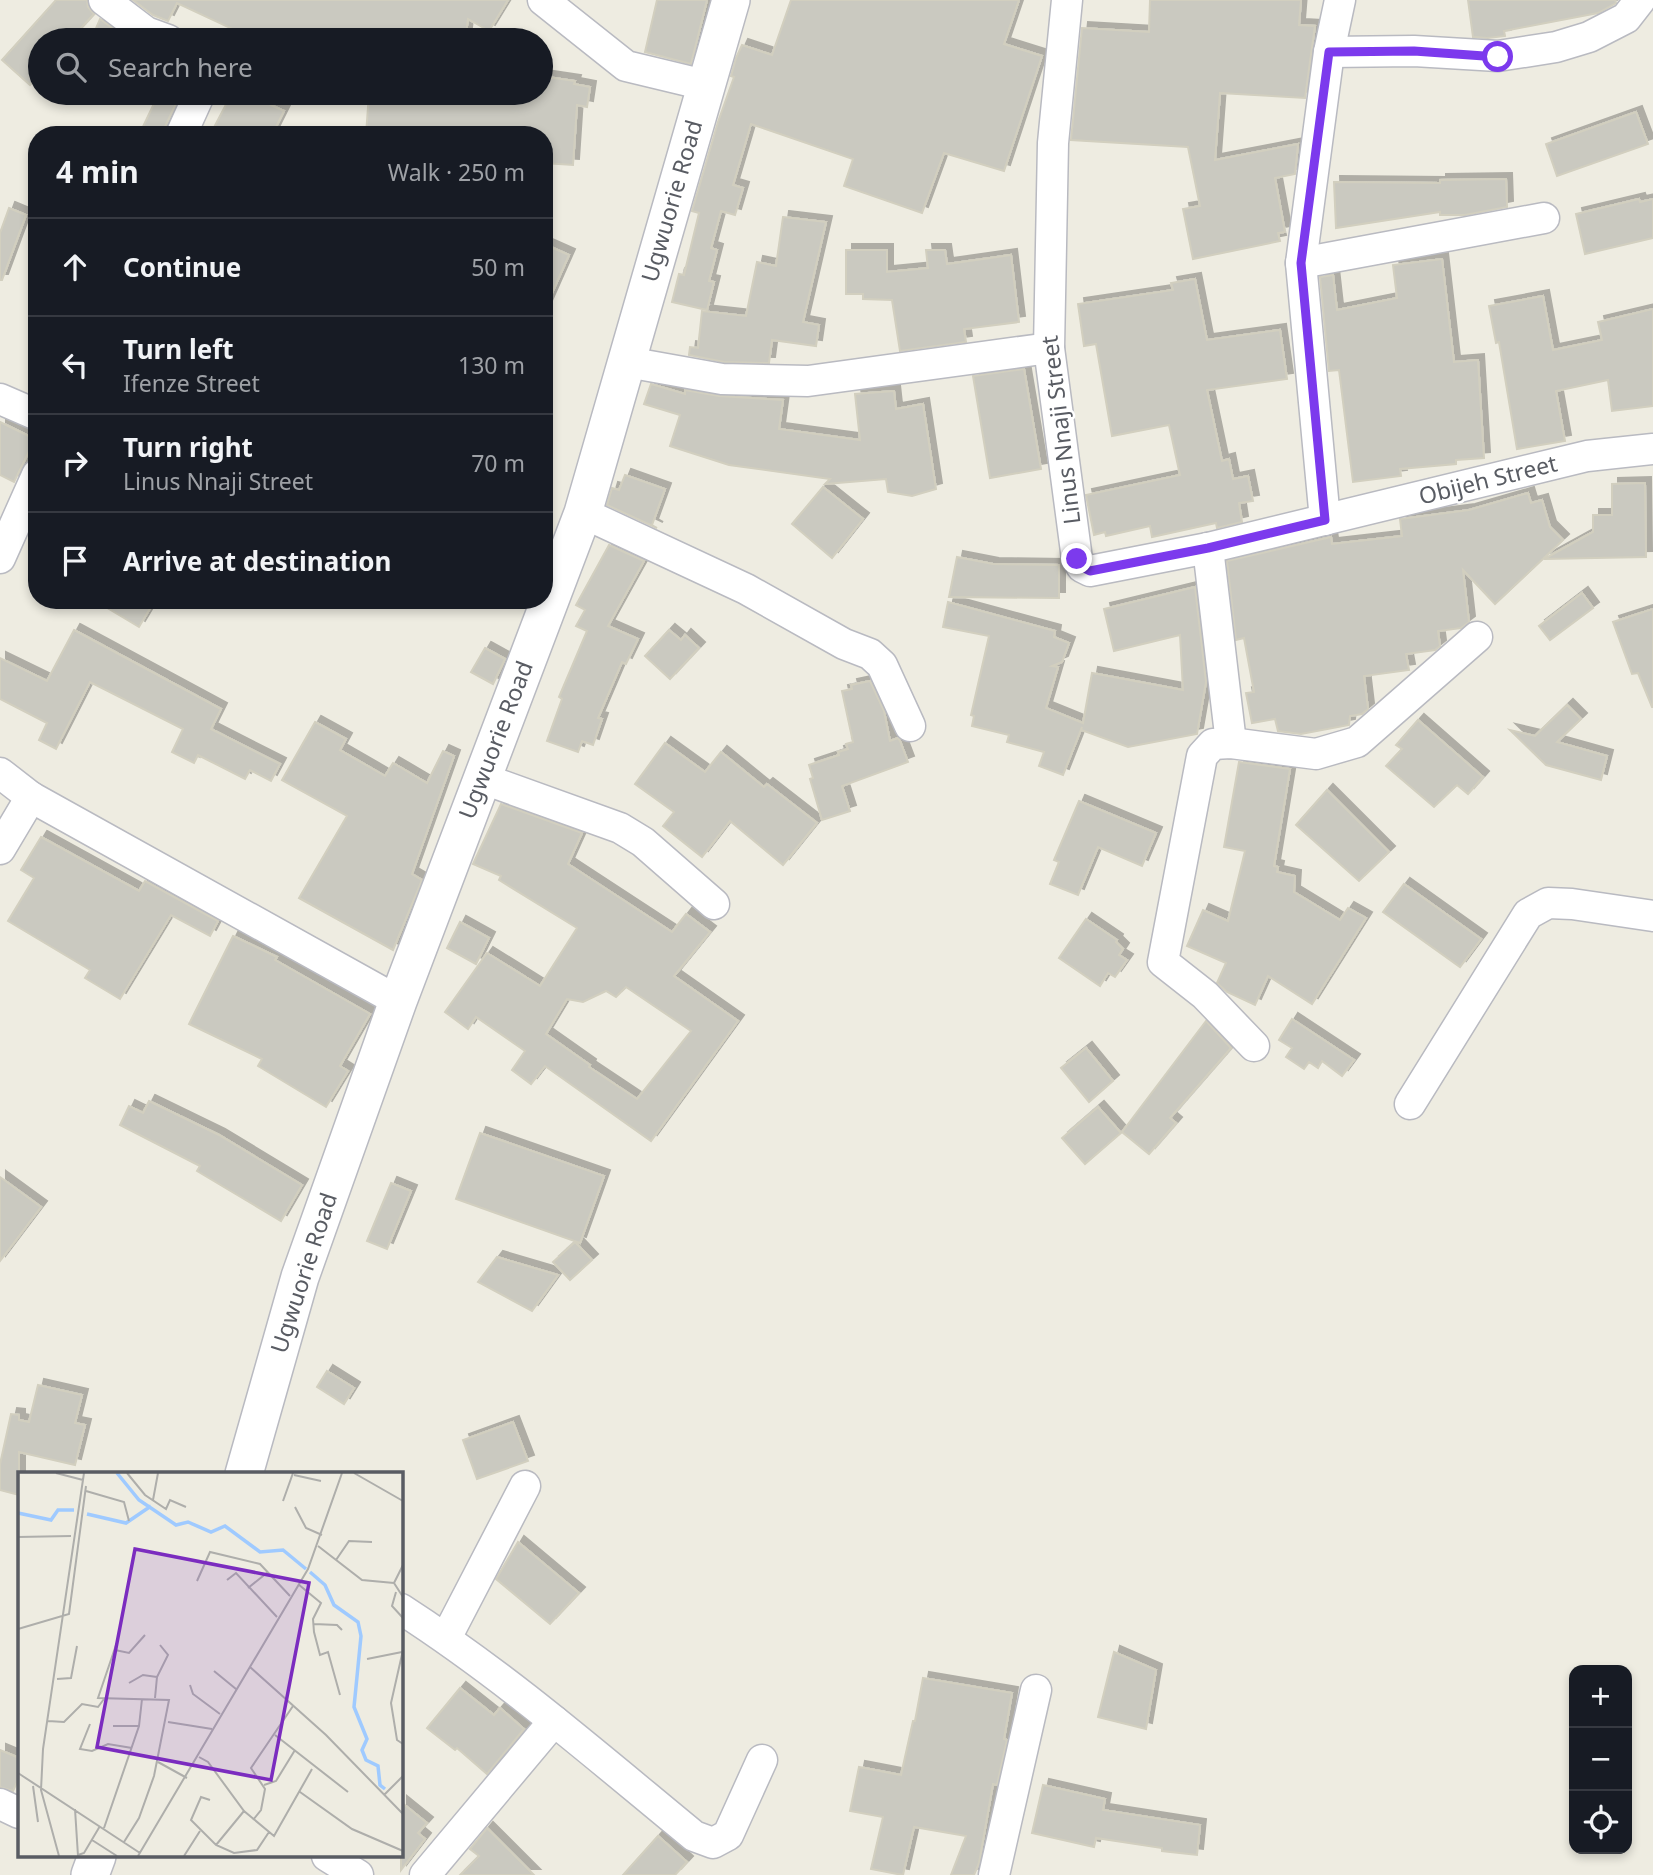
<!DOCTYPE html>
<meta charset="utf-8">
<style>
:root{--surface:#171b24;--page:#20242c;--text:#f1f3f6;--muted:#9ea1a6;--line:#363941}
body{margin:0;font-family:"Noto Sans",sans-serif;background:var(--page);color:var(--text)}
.controls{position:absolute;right:21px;bottom:21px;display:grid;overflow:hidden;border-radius:14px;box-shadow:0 4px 10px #0003}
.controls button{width:63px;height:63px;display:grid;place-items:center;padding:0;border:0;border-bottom:2px solid var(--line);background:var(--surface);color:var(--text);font:35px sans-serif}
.stop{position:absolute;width:21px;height:21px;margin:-16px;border:5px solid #7c3aed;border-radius:50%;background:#fff}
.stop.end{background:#7c3aed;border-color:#fff;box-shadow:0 2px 7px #0008}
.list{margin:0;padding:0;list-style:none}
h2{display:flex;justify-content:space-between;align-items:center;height:91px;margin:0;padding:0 28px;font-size:30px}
h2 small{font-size:23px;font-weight:400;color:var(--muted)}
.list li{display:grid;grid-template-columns:46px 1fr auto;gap:21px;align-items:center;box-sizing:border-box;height:98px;padding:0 28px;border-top:2px solid var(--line)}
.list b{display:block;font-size:26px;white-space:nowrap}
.list p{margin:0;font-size:23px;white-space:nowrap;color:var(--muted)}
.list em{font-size:23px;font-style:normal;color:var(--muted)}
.icon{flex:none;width:38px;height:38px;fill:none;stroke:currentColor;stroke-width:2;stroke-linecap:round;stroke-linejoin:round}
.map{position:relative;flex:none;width:1653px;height:1875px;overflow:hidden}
.search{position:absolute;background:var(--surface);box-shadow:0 4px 10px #0003;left:28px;top:28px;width:525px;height:77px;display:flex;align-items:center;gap:18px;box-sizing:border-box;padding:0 24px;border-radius:38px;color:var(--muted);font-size:26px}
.panel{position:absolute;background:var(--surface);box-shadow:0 4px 10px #0003;left:28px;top:126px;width:525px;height:483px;border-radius:28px}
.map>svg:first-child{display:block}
.building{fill:#cac9c0;stroke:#d2cfbf;stroke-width:2;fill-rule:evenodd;filter:url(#shadow)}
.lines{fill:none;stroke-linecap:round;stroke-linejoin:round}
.minor-casing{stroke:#b9bac1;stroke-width:33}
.tertiary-casing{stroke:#b9bac1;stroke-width:40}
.minor{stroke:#fff;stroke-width:30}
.tertiary{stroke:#fff;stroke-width:37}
.route{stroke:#7c3aed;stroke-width:9}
.labels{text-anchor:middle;stroke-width:5;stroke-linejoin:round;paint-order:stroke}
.street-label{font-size:23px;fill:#595c63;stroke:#fff}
.inset-river{fill:none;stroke:#9fcaff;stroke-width:3.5}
.inset-road{fill:none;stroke:#aeaeab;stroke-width:2}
.view{fill:#7b2cbf;fill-opacity:0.15;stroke:#7b2cbf;stroke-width:3.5}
.inset-edge{fill:none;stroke:#595c63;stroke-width:3.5}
</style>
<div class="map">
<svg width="1653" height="1875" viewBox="0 0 1653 1875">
<defs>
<filter id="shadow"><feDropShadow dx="6" dy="-6" stdDeviation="0" flood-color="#0004"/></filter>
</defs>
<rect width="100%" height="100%" fill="#eeece1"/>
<g class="building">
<polygon points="56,0 87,0 88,7 94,14 70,40 40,40 40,74 30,85 2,60"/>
<polygon points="133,0 508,0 489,31 468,19 465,40 256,40 177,3 168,21 153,15"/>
<polygon points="657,0 707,0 691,64 645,52"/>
<polygon points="791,0 1019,0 1004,44 1042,56 1004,171 944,153 922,213 844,186 853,159 751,124 733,185 743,188 735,215 721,211 711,248 717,250 709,281 714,282 707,310 672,302 679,274 684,275 699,213 692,211 718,122 734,77 731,76 736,58 742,45 772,55"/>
<polygon points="1150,0 1301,0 1299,25 1315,26 1305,98 1220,93 1215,160 1298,144 1295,174 1275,178 1285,232 1278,233 1280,241 1193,259 1183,209 1200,206 1188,147 1071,140 1082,28 1149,32"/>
<polygon points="1468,0 1615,0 1616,3 1598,13 1504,31 1505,36 1488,38 1473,37"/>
<polygon points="100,19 128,40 91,40"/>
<polygon points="541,76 575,81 574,84 590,87 587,107 577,105 573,165 544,163 544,135 366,135 369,93 541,93"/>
<polygon points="159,93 181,93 161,135 139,135"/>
<polygon points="232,93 245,93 284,111 272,135 210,135"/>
<polygon points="1636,112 1648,144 1557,176 1546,144"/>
<polygon points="1506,179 1507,207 1465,215 1440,215 1440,212 1336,228 1334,182 1440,183 1440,180"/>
<polygon points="1639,199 1640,202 1653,199 1653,238 1585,254 1576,214"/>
<polygon points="9,208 26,215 2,280 0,280 0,233"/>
<polygon points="783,217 826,222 803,322 819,325 816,346 772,340 769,363 724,362 689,355 690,347 698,348 702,311 746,316 757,262 776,266"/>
<polygon points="544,244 569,255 544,311"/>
<polygon points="846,250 887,250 887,272 928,268 926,250 945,250 947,264 1011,255 1019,322 964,329 966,342 900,351 892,300 863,299 863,294 846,294"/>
<polygon points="1442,259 1454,362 1478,360 1484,458 1456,460 1456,464 1400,469 1401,476 1353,482 1339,370 1329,371 1320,277 1333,275 1337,310 1397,298 1393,265"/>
<polygon points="1195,279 1207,340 1280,330 1287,379 1207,390 1222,461 1229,459 1233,479 1248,476 1253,501 1239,503 1242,522 1217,528 1216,523 1152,537 1150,526 1106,536 1105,532 1094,535 1086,495 1180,475 1169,425 1112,436 1096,344 1084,346 1078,304 1173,290 1171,283"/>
<polygon points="1543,296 1553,350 1602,340 1598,322 1653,309 1653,406 1612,411 1608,380 1556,391 1565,441 1517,449 1499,342 1496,343 1489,306"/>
<polygon points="1024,369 1041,469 990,478 973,376"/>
<polygon points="651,384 685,394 685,390 719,396 783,400 779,429 860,440 855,394 894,391 896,409 923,404 936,489 912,496 888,492 886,479 825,484 830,479 729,465 670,446 680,415 644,404"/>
<polygon points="0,422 35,439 14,482 0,475"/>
<polygon points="625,475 665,489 652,525 657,528 607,505 612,488 619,490"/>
<polygon points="1645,483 1646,557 1544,559 1593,532 1593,515 1612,515 1612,484"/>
<polygon points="823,487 863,519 832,558 792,524"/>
<polygon points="1528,493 1531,503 1542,500 1550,527 1563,540 1495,604 1463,570 1469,622 1461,628 1438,631 1440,646 1435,650 1406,654 1409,670 1364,676 1368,709 1362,714 1350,716 1349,725 1301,734 1278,731 1275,719 1252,723 1246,693 1254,692 1244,638 1236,640 1227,561 1331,537 1332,544 1402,536 1400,519 1469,510"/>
<polygon points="609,545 644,561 608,626 638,639 626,664 622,662 598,718 602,719 593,745 582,741 578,752 547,741 562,699 559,697 587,631 576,626 585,610 576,605"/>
<polygon points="957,557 993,564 1059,565 1059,598 949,597"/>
<polygon points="1195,587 1206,682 1197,734 1128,747 1081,730 1082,727 1063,775 1039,766 1044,752 1007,742 1009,735 972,726 974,716 971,715 989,636 943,627 948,602 1055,631 1054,637 1069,643 1062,662 1052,666 1058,667 1046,708 1083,723 1092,673 1183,690 1180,635 1114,651 1104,609"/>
<polygon points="1582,593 1593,608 1550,640 1539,626"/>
<polygon points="94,600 155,600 139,627"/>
<polygon points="1653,609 1653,707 1652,707 1638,673 1632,674 1613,622"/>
<polygon points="74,630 221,709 211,729 280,764 271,781 250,770 245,779 198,755 194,763 172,752 183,729 90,682 56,749 39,740 47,723 0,699 0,658 47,681"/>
<polygon points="669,630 681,640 685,635 699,648 670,679 645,656"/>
<polygon points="485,648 505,659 493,684 471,672"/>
<polygon points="870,681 884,711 890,741 898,738 900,741 908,762 842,786 850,811 822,820 810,779 813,778 809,765 839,755 838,752 848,749 846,744 853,742 842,691 852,689 851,685"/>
<polygon points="1567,705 1581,719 1557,742 1607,756 1601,780 1546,765 1510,730 1535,736"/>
<polygon points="1418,720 1483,777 1468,794 1457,785 1434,807 1386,766 1402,749 1396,745"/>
<polygon points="315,722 346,739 340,750 385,776 393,763 427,783 443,751 454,756 412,874 422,880 393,950 299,898 347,816 282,780"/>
<polygon points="665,743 705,772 721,752 764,787 767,784 817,823 783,865 730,821 702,857 663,826 674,812 635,784"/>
<polygon points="1239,762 1290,769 1274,866 1278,867 1277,872 1295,876 1294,892 1340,920 1348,908 1366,918 1312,1004 1268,976 1255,1005 1227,992 1217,983 1226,963 1187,946 1203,910 1228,921 1245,851 1224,847"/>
<polygon points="1327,790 1389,852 1359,881 1296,825"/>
<polygon points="1079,801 1156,833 1142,866 1098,847 1078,895 1050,884 1059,862 1054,860"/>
<path d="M 501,804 L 582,833 L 568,864 L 672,932 L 686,914 L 710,932 L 674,976 L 738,1021 L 651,1141 L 545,1066 L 531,1084 L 512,1070 L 525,1051 L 476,1017 L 468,1029 L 445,1012 L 487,953 L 540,986 L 577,928 L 499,880 L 501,876 L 473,864 ZM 626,987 L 691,1031 L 637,1099 L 589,1067 L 590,1065 L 546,1034 L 567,999 L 583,1002 L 606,991 L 616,997 Z"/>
<polygon points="41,837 139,891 145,881 218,921 210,936 171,915 120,999 85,978 90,970 8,921 34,878 21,870"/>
<polygon points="1404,884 1481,939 1460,967 1383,912"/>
<polygon points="1086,919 1117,940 1116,942 1123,949 1119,955 1127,960 1115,977 1108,973 1100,986 1059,958"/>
<polygon points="460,922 489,938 476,964 447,948"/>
<polygon points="233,936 277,957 275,960 370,1014 340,1066 348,1071 326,1107 258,1066 262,1059 189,1024"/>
<polygon points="1292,1019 1354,1060 1342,1076 1322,1061 1318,1068 1309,1062 1304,1069 1286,1057 1292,1048 1279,1040"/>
<polygon points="1206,1021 1231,1048 1170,1118 1176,1123 1149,1154 1122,1132"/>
<polygon points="1086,1048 1113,1081 1089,1102 1061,1068"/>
<polygon points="149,1101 219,1135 302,1185 281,1221 197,1171 200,1166 120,1125 129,1106 143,1113"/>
<polygon points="1098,1107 1121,1133 1085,1164 1062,1138"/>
<polygon points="480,1133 604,1176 580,1243 456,1199"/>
<polygon points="0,1177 41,1207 0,1261"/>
<polygon points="391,1183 411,1191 387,1249 367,1241"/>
<polygon points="575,1242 592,1260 570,1280 553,1262"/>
<polygon points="497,1257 558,1275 532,1311 478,1282"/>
<polygon points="327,1371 354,1388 344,1404 317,1387"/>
<polygon points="38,1385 82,1395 75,1423 85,1425 75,1465 19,1452 19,1495 0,1490 0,1464 11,1414 19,1415 19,1420 29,1422"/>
<polygon points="513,1422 528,1461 477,1479 463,1440"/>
<polygon points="518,1542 579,1593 550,1624 496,1579"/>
<polygon points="1114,1652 1156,1670 1146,1729 1098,1717"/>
<polygon points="923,1678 1012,1693 1004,1739 1007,1740 997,1785 993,1784 979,1863 974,1875 951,1875 966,1836 914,1827 903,1875 871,1869 883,1817 850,1811 859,1767 901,1775 913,1721 915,1721"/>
<polygon points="460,1688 494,1715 500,1708 524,1729 487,1774 457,1748 455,1750 427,1728"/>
<polygon points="0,1750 19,1758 19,1778 13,1791 0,1787"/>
<polygon points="1043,1785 1105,1799 1103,1810 1200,1825 1197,1855 1162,1851 1162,1848 1096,1838 1094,1847 1032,1833"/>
<polygon points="401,1802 427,1823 418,1833 425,1839 401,1870"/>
<polygon points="487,1828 534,1875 460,1875 479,1856 470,1849"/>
<polygon points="658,1836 687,1862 675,1875 623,1875"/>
</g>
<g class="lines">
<defs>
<g id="minor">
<polyline points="104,0 146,32 168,40"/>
<polyline points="543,0 626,66 705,85"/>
<polyline points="1067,0 1053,143 1049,348 1077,559 1082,567 1090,571 1208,548 1587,456 1653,449"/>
<polyline points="1329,52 1414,51 1498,56 1556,47 1589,37 1626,18 1640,0"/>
<polyline points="181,135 200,93"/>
<polyline points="1301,263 1544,218"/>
<polyline points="627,362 722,379 808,381 1049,348"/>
<polyline points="0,399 37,415"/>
<polyline points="583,513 746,589 844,644 870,654 882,665 910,726"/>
<polyline points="1325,520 1301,263 1329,52 1340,0"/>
<polyline points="1208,548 1231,743"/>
<polyline points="0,558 37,475"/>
<polyline points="0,773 31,797 398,1001"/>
<polyline points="481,778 620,828 643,842 714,904"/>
<polyline points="0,849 31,797"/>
<polyline points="1254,1046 1205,995 1163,962 1202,756 1213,744 1231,743 1316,754 1357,742 1477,637"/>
<polyline points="1410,1104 1528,914 1548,903 1572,904 1653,916"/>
<path d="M 401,1609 C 505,1676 599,1758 694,1836 L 713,1843 L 728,1835 L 762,1760"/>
<polyline points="446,1638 525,1486"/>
<polyline points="0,1804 19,1813"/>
<polyline points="327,1856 358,1875"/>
<polyline points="425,1875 554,1721"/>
<polyline points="994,1875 1036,1690"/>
</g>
<g id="tertiary">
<polyline points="244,1474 300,1277 398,1001 583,513 731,0"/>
<polyline points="90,1875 97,1856"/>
</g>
</defs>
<use href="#minor" class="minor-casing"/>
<use href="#tertiary" class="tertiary-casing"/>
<use href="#minor" class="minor"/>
<use href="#tertiary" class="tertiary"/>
</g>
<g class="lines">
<polyline class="route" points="1077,559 1082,567 1090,571 1208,548 1325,520 1301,263 1329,52 1414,51 1498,57"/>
</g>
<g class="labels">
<g class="street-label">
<text transform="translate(672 201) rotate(-74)" y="8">Ugwuorie Road</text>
<text transform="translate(1061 430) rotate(-97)" y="8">Linus Nnaji Street</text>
<text transform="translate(1488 480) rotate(-14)" y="8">Obijeh Street</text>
<text transform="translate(496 740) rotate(-69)" y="8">Ugwuorie Road</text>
<text transform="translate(304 1273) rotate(-72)" y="8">Ugwuorie Road</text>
</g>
</g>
<g transform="translate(18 1472)">
<rect width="385" height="385" fill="#eeece1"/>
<path class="inset-river" d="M 99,1 L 121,28 L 158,53 L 170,50 L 193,60 L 207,54 L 242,80 L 265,78 L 288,97M 0,41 L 33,48 L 40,38 L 56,38M 69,42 L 108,51 L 133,34M 292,100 L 307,113 L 316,133 L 340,150 L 343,164 L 336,235 L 349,267 L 344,278 L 348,288 L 360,294 L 362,313 L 367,317"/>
<path class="inset-road" d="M 38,1 L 65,8M 109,1 L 127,23 L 148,37 L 152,28 L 168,35M 336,1 L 385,29M 276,3 L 303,9M 68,19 L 106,30 L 111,49M 135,28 L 140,1M 265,29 L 275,1M 277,35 L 288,56 L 304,63M 0,65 L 53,64M 300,74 L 344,108 L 376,111M 318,88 L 331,69 L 354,70M 385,93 L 376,111 L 385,125M 209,108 L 218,101 L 259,145M 179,109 L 192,80 L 242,92 L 272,124M 280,112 L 303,131 L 295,147 L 296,160 L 302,183 L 310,180 L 322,223M 230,116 L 250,100M 378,120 L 374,134 L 385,146M 296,152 L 319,153 L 324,158M 0,157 L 51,142 L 68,14M 98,173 L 80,226 L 151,228 L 136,304 L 121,346 L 106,370M 97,178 L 111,181 L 127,163M 385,178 L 373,231 L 379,268 L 385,272M 349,187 L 384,180M 232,195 L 308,263 L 385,342M 196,199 L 218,217M 39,207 L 53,206 L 59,174M 111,211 L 125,203 L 139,205M 172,213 L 175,222 L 202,242M 137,226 L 139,205 L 150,183 L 142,173M 30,249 L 46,250 L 64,232 L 80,235 L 86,227M 150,250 L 194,257M 72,252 L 62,277 L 74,279 L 90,272 L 114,276M 95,254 L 121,254M 257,263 L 330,320M 181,285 L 190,290 L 226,339 L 256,364 L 294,297M 140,290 L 169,306M 0,301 L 122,381M 246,313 L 258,309 L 277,278M 15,314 L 20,350M 282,320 L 334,357 L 385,379M 366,323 L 385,304M 192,328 L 183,325 L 173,348 L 198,373 L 216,381 L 239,378 L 251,360M 57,337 L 60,384M 235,348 L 243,338 L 247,317 L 233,296 L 275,234M 86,356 L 121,254 L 124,227M 74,368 L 99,384M 198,373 L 226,339M 60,383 L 66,381 L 82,354M 41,384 L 23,318 L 25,277 L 66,1M 120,384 L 290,97 L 324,1M 166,384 L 182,359"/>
<path class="view" d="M 117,77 L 291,111 L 253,308 L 79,275 Z"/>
<rect width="385" height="385" class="inset-edge"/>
</g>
</svg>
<div class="controls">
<button>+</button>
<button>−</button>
<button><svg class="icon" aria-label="locate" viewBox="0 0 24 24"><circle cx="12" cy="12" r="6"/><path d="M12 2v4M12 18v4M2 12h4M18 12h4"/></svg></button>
</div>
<div class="stop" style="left:1498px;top:57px"></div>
<div class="stop end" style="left:1077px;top:559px"></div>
<div class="search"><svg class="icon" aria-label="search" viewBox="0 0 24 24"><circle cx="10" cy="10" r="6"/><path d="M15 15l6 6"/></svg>Search here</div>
<section class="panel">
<h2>4 min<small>Walk · 250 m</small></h2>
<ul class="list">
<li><svg class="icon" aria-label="ahead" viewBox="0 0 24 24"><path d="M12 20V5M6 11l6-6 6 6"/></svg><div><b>Continue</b></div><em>50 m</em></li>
<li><svg class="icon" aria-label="left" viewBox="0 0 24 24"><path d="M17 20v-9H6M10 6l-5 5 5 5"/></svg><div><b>Turn left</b><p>Ifenze Street</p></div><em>130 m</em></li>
<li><svg class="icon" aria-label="right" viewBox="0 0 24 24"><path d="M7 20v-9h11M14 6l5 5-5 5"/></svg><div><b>Turn right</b><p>Linus Nnaji Street</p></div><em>70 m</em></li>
<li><svg class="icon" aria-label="arrive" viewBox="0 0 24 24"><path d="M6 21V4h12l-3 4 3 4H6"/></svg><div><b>Arrive at destination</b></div></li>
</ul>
</section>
</div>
